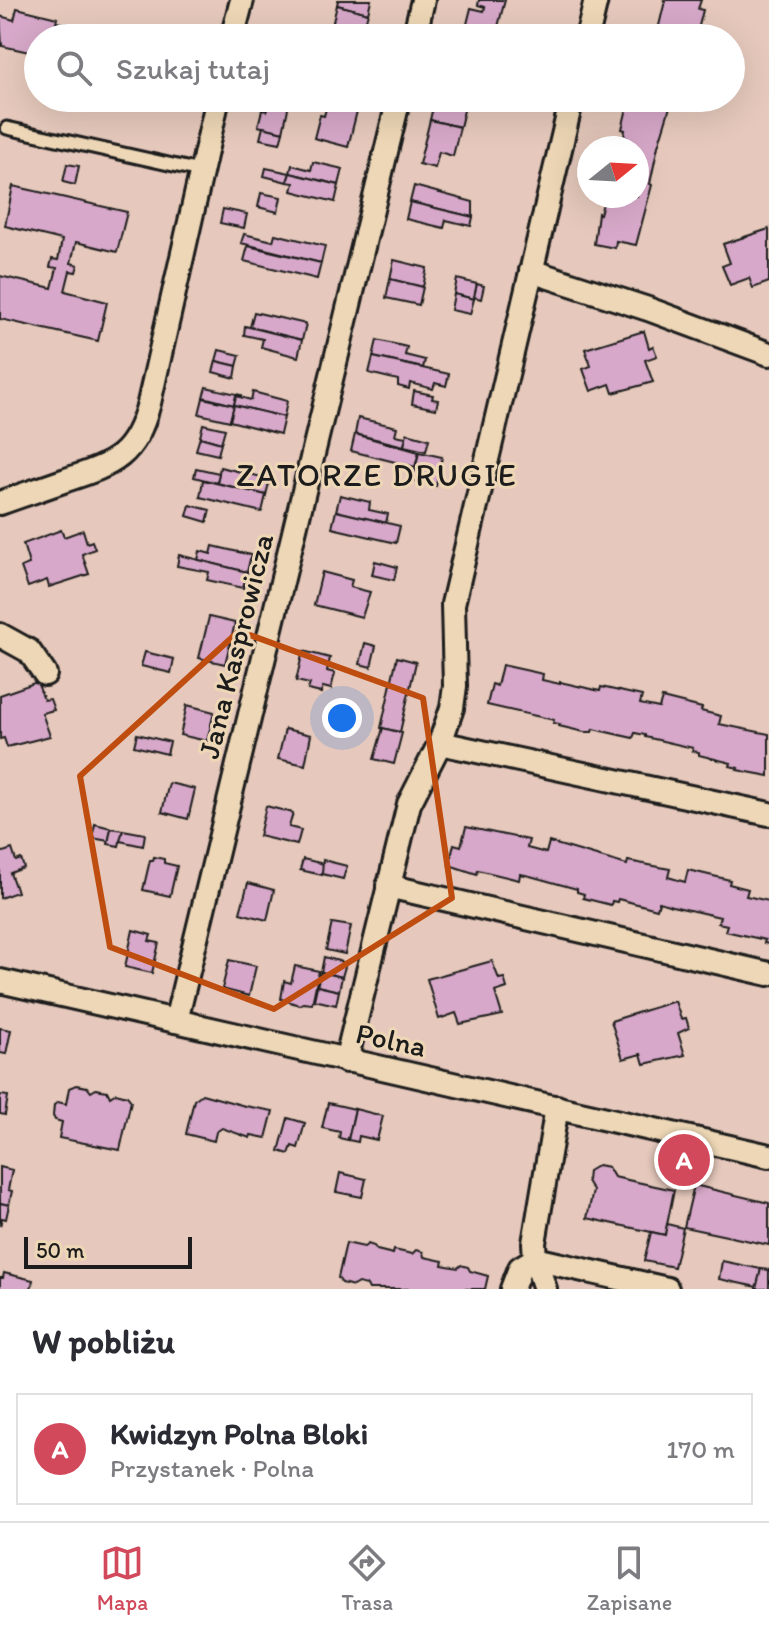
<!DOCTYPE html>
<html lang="pl">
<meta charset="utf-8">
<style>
:root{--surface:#fff;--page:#f7f7f7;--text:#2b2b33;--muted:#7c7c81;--line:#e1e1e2;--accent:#d1495b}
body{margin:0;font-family:Itim,sans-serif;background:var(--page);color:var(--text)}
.compass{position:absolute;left:577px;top:136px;width:72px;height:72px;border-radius:50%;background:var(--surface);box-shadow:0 8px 32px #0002;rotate:72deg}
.scale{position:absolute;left:24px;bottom:20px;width:168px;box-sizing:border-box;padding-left:8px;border:4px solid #1c1c1c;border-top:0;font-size:22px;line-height:28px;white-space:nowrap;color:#1c1c1c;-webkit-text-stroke:6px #edd7b6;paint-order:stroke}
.you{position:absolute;left:342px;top:718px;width:28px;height:28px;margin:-20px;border:6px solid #fff;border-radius:50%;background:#1a73e8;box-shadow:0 0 0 12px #1a73e833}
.badge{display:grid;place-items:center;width:52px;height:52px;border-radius:50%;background:var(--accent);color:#fff;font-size:26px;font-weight:700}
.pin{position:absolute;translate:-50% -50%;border:4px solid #fff;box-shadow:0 2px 8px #0006}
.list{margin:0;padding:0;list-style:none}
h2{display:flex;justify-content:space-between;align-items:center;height:104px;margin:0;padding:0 32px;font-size:34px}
h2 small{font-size:26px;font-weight:400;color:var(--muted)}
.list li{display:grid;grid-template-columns:52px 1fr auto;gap:24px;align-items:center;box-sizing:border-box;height:112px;margin:0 16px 16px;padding:0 16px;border:2px solid var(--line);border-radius:0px}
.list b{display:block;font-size:30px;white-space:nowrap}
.list p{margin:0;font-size:26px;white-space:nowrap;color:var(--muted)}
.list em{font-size:26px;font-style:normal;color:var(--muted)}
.icon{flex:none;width:44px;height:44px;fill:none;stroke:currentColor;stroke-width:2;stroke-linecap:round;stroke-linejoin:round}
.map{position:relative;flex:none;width:769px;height:1289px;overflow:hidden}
.search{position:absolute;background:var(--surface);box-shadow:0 8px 32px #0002;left:24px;right:24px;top:24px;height:88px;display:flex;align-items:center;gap:20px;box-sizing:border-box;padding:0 28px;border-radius:44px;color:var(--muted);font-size:30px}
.sheet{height:232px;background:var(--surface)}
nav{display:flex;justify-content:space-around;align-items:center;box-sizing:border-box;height:112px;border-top:2px solid var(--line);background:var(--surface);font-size:22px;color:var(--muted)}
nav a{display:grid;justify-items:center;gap:4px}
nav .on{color:var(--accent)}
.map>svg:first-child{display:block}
.building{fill:#d7a8c9;stroke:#1c1c1c;stroke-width:2}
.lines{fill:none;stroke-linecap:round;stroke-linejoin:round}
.lane-casing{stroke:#1c1c1c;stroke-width:17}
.street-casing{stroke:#1c1c1c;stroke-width:28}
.lane{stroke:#edd7b6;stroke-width:11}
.street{stroke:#edd7b6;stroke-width:22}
.marked{fill:none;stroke:#bf4d0f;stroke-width:6;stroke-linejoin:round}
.labels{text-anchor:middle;stroke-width:6;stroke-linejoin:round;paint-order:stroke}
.street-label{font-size:30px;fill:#1c1c1c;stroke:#edd7b6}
.neighbourhood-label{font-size:32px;letter-spacing:2px;fill:#1c1c1c;stroke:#edd7b6}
</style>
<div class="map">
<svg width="769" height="1289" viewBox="0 0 769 1289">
<rect width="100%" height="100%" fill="#e6c9bc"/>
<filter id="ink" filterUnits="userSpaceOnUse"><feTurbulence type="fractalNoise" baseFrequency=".0125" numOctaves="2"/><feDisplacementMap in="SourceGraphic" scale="16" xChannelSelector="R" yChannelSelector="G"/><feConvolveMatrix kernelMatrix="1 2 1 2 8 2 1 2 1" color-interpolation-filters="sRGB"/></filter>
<g filter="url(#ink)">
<g class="building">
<polygon points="338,0 371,0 368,13 337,5"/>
<polygon points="479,0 505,0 495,38 464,36 471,8 484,11 485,7 478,5"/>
<polygon points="663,0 701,0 698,9 703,10 696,38 656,38 665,1"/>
<polygon points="337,5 368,13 361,38 323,38 327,24 332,26"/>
<polygon points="17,8 57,18 56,22 76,26 74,34 92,38 38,38 38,54 2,46 0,16 14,20"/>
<polygon points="329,98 359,103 348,147 314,138 320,115 324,116"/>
<polygon points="435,98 467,98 460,127 430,120"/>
<polygon points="633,98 676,98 674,108 670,107 658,146 650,184 652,185 636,245 616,241 615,248 594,244 598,213 600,214 605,196 637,196 637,148 624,148 627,138 624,137 625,130 622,129 628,104 632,105"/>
<polygon points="270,99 289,104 283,132 258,126 262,110 267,111"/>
<polygon points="430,120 460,127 453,156 439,152 435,168 419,164"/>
<polygon points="263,127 283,132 280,143 260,139"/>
<polygon points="313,162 343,169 339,185 290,173 292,165 311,170"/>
<polygon points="67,164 79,166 75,185 63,182"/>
<polygon points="266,168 290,173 287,182 264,176"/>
<polygon points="290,173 339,185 335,202 292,191 294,183 287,182"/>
<polygon points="13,186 127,212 117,252 76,242 71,263 78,265 76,272 70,271 65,291 107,302 98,341 0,319 0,276 52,288 57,268 50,267 52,259 58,260 62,240 5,226"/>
<polygon points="414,186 473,202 473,217 410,202"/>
<polygon points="261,193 281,197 278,212 258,207"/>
<polygon points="410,202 473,217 471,226 446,220 444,228 406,219"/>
<polygon points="223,209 247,214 244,228 220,223"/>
<polygon points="769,229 769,282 753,288 749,278 730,285 722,266 730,263 723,244"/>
<polygon points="244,234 273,241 275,234 325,246 321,263 241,243"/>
<polygon points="248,246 321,263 317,279 244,261"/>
<polygon points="394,260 427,268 423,287 390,279"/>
<polygon points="390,279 423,287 419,305 386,298"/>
<polygon points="457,279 477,284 474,299 454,294"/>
<polygon points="477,284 484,286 481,299 474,297"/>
<polygon points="454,294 474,299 470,314 451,310"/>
<polygon points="254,312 306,324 302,340 250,327"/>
<polygon points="245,326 302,340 298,357 261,347 263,339 244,335"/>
<polygon points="644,331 649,348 653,346 657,356 645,360 653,382 613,393 610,384 591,391 583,369 591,366 585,349"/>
<polygon points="377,340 407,347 405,355 425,360 423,368 373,357"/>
<polygon points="219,350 240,355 237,366 216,361"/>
<polygon points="373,357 449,374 446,386 435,383 433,389 410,383 409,389 398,386 398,380 369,373"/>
<polygon points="216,361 237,366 235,378 213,372"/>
<polygon points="206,387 241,395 241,397 236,396 234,405 203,397"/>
<polygon points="414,391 433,395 432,399 438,400 436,409 412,404"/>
<polygon points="253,392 287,401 284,417 234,405 236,396 251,400"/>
<polygon points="203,398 234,405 230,421 199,414"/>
<polygon points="234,405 284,417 280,434 230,421"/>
<polygon points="358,418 397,427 395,435 406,437 404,446 355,434"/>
<polygon points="203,424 225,429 221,443 200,437"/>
<polygon points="407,433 429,439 426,451 404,446"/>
<polygon points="355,434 419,452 415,467 351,451"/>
<polygon points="200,437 221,443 218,455 196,450"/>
<polygon points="419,452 442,457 436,486 413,480"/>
<polygon points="220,467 270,479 266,495 217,483"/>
<polygon points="196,468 219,473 217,483 194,477"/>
<polygon points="203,480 266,495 262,512 200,497"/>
<polygon points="340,495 370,502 369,510 388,514 386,523 336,511"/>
<polygon points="190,505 210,510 207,522 187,516"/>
<polygon points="336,511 400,526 396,543 332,528"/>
<polygon points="61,530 64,537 83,530 87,543 92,541 95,549 82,554 89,574 49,587 47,580 28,587 21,567 29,564 23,544"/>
<polygon points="213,546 251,555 247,572 198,560 200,551 211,554"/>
<polygon points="179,555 247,572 243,588 207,580 209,572 177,566"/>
<polygon points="375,561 397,567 394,580 372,575"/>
<polygon points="322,572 352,580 350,587 370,592 362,617 314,605"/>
<polygon points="209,617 235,623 225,664 199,658"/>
<polygon points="365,643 376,646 371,667 360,664"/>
<polygon points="303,651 330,658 327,671 335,673 331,689 323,687 321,693 308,690 310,684 296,681"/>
<polygon points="145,652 174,659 171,673 141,666"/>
<polygon points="397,657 416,662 400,732 381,728"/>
<polygon points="502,665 543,674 542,680 560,684 560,682 600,691 601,687 642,696 640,704 659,708 662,698 702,708 701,711 721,716 719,724 769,734 769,776 737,770 738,768 730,766 731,763 699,755 699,752 692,751 693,748 645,737 645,735 635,733 633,738 593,729 592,732 584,732 559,726 560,724 553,723 554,720 487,705 492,684 497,686"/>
<polygon points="37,682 44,700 50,699 54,710 42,713 50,736 7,747 4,738 0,739 0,695"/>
<polygon points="187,705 214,712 207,741 180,735"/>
<polygon points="383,728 402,733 394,764 374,759"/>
<polygon points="285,729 311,735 305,765 278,759"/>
<polygon points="137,734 170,742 167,754 134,746"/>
<polygon points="169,783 195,789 188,819 162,812"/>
<polygon points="266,806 293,813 289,827 301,830 297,845 259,836"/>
<polygon points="95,824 111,828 109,841 92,838"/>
<polygon points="466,827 529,840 527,848 546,853 549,842 627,865 628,861 670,869 668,877 685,882 688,870 730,880 729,884 748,889 746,896 769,901 769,944 764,943 765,940 725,931 727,925 718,923 720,917 672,906 659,902 657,909 618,899 617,902 612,901 611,905 583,898 584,894 577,892 577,889 530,876 520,874 519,880 478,870 477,874 449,865 454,844 461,846"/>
<polygon points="111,828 123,830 119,846 108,844"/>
<polygon points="123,830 145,834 143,846 120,841"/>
<polygon points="12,849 16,861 21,859 24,868 10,873 17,892 0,898 0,853"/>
<polygon points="154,857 164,859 164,863 177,866 170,896 143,890 150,860 153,860"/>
<polygon points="303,859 324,864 322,875 300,870"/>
<polygon points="323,860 347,866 343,879 322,874"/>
<polygon points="248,883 274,890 267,920 240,913"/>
<polygon points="332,923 351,926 345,954 326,950"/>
<polygon points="133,930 151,935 149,941 159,943 152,973 125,967"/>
<polygon points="324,957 346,963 342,977 321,972"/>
<polygon points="229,960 256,966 249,996 222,989"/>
<polygon points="492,961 499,979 504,978 507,988 495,992 502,1015 460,1024 456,1013 439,1019 427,979"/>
<polygon points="295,966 319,971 312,1004 303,1003 299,1005 281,999 284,981 291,983"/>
<polygon points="321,972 342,977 339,991 317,986"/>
<polygon points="317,986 339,991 336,1005 314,1000"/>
<polygon points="675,1001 681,1019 686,1018 689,1028 678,1033 685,1055 644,1064 641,1054 623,1059 611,1021"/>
<polygon points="0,1028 11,1030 6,1054 0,1053"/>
<polygon points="76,1085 87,1087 91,1092 96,1089 107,1091 110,1097 116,1093 127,1096 131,1101 120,1150 59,1138 62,1122 55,1120 53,1116 54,1105 58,1102 66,1104 69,1088"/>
<polygon points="202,1094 245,1106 273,1111 266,1138 251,1135 250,1138 222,1128 216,1132 214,1141 186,1134 194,1100"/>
<polygon points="0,1095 8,1096 5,1115 0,1114"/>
<polygon points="328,1103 355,1109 348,1140 339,1138 340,1132 322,1128"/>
<polygon points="355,1109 383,1116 377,1140 359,1136 358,1142 348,1140"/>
<polygon points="288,1118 305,1123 298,1148 292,1146 289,1154 279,1151"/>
<polygon points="598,1165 608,1167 614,1177 674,1190 665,1235 587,1218 593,1191 587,1181 588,1171"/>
<polygon points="0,1167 12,1170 8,1190 12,1191 9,1205 0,1203"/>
<polygon points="340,1173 366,1179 362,1197 336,1192"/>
<polygon points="694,1185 769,1203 769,1245 684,1227"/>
<polygon points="0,1203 9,1205 6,1219 2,1218 0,1226"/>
<polygon points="667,1224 683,1228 674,1267 644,1261 651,1232 665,1235"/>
<polygon points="346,1243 364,1247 368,1244 374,1246 377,1250 393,1254 394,1250 412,1254 416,1250 423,1252 424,1257 443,1261 442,1265 458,1268 461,1265 468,1267 470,1271 488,1276 485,1289 369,1289 367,1285 358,1283 353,1286 342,1283 338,1278"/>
<polygon points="722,1261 761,1269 757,1287 719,1279"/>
<polygon points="761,1269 769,1270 769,1289 756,1289"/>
<polygon points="4,1273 33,1280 31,1289 0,1289 0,1278 3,1278"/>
</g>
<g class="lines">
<defs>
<polyline id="lane" points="7,128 200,171"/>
<g id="street">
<polyline points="232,38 242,0"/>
<polyline points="414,38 423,0"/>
<polyline points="587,38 596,0"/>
<polyline points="531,271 648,309 769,354"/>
<path d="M 0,503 C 22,495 44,488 66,480 C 115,464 135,456 149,403 L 218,98"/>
<polyline points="0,635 29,651 45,674"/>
<polyline points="440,743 769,814"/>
<polyline points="388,886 769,974"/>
<polyline points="0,981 769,1156"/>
<polyline points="176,1021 399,98"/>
<polyline points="346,1061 409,804 440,743 452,708 455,686 453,604 572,98"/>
<polyline points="512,1289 520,1268 535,1259 667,1289"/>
<polyline points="545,1289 535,1259 534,1243 557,1107"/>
</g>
</defs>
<use href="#lane" class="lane-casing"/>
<use href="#street" class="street-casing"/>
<use href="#lane" class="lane"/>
<use href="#street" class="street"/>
</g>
</g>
<path class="marked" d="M 239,631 L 423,698 L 452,898 L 274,1009 L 110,947 L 80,776 Z"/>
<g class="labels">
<g class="street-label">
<text transform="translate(236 646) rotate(-76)" y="10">Jana Kasprowicza</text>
<text transform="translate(391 1040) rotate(12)" y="10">Polna</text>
</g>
<g class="neighbourhood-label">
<text x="377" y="486">ZATORZE DRUGIE</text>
</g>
</g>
</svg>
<svg class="compass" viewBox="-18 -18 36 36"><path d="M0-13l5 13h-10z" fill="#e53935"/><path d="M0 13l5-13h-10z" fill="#7c7c81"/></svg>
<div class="scale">50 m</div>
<div class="you"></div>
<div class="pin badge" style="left:684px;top:1160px">A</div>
<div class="search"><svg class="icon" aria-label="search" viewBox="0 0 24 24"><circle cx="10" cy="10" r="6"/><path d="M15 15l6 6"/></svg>Szukaj tutaj</div>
</div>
<section class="sheet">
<h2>W pobliżu<small></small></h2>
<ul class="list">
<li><span class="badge">A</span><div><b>Kwidzyn Polna Bloki</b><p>Przystanek · Polna</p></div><em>170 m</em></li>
</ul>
</section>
<nav>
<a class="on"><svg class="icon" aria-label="map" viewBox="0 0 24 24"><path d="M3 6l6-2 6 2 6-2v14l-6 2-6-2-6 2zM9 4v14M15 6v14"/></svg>Mapa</a>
<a><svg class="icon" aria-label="directions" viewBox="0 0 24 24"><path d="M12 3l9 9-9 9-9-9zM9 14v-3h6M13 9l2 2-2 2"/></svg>Trasa</a>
<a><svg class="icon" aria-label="saved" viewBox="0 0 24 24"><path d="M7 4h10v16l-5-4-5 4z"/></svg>Zapisane</a>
</nav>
